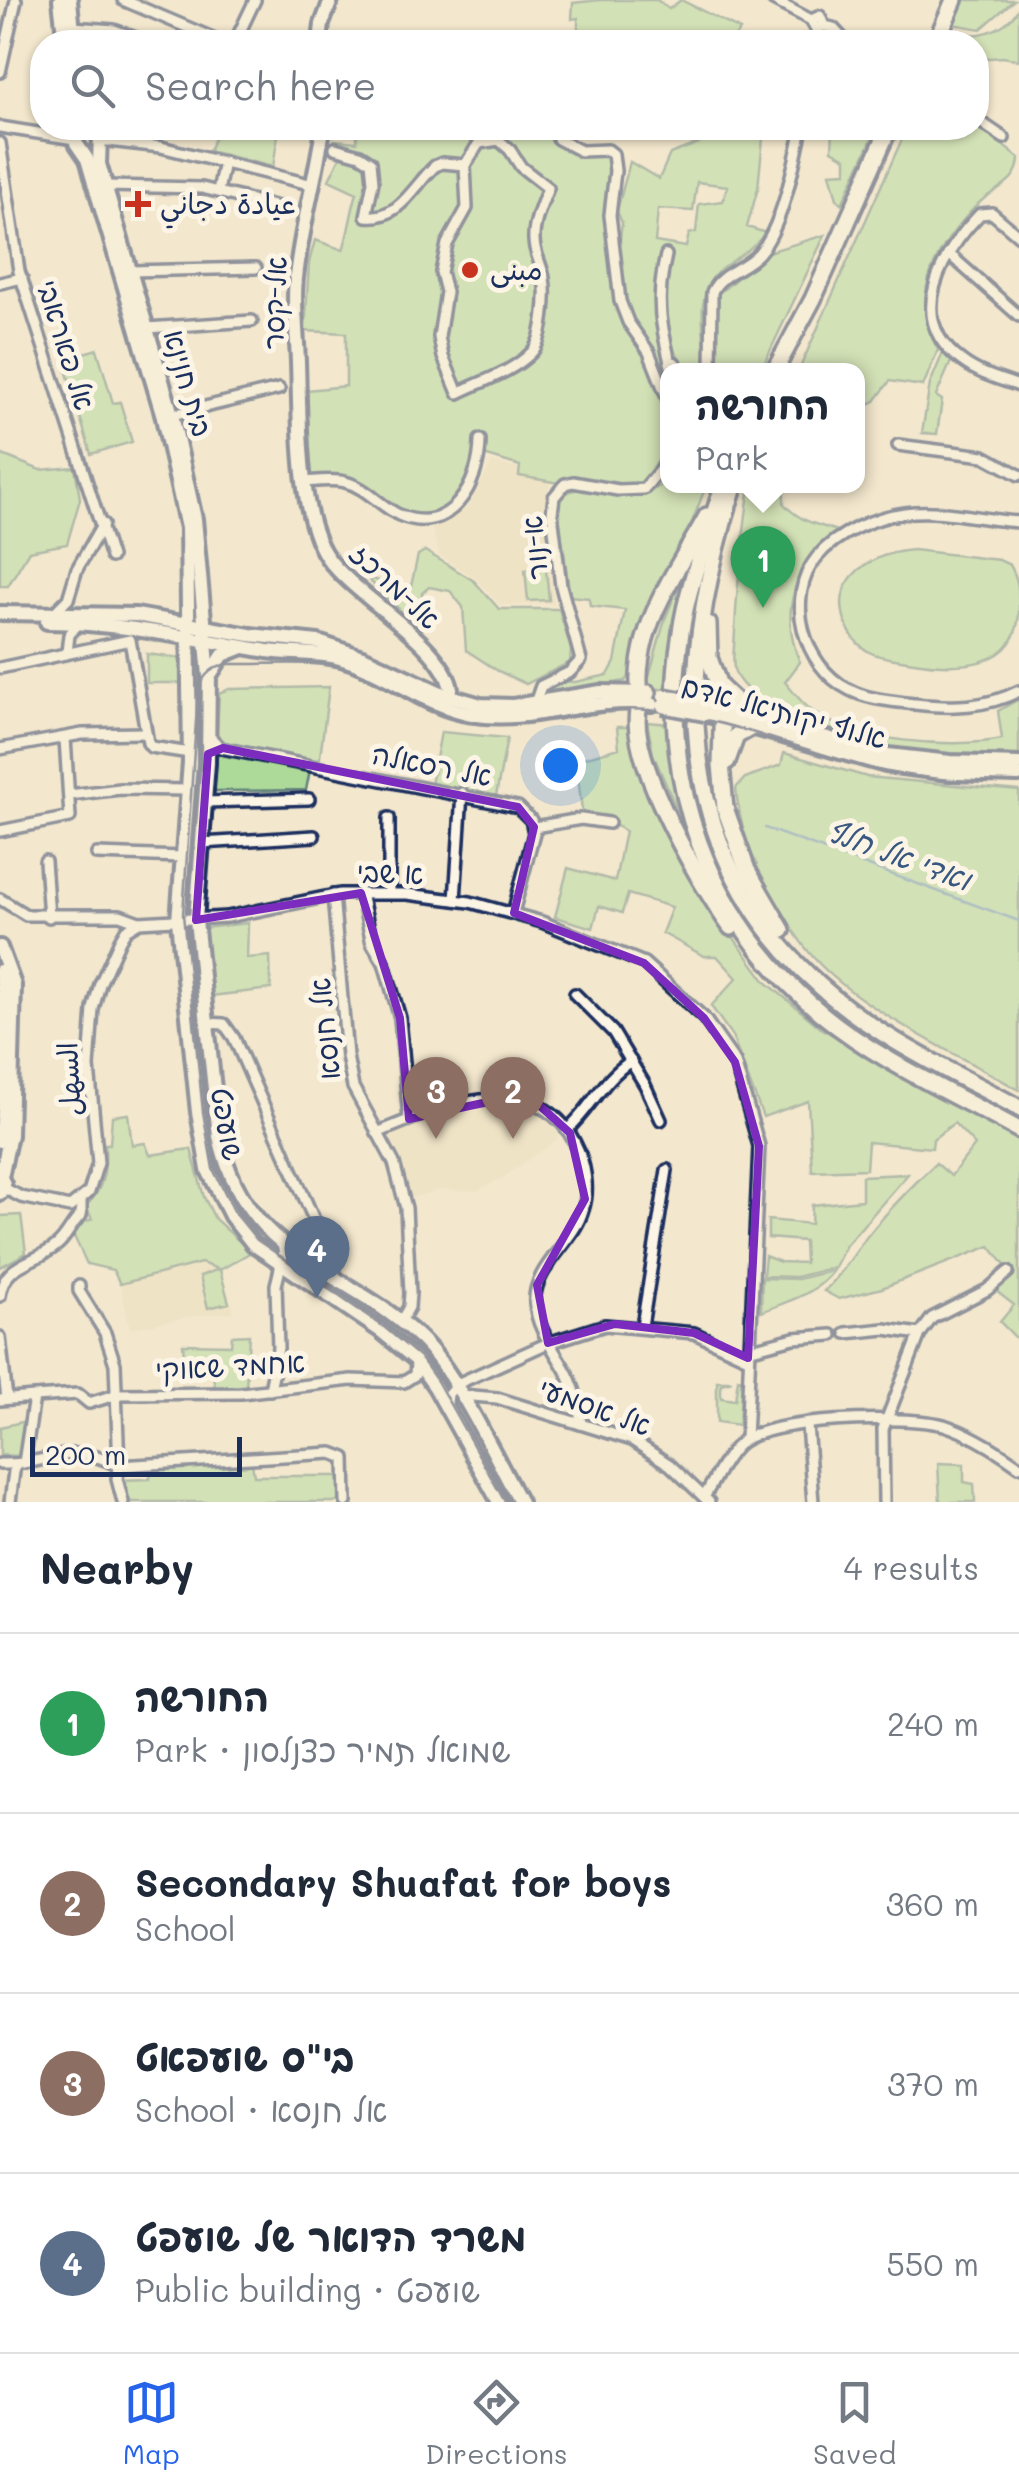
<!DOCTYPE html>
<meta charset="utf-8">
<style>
:root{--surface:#fff;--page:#f2f2f3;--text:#1f2937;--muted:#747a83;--line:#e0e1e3;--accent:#2563eb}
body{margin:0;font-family:Mali,"Playpen Sans Arabic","Playpen Sans Hebrew",sans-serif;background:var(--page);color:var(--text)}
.scale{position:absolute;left:30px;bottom:25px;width:212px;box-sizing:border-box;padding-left:10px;border:5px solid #1b2f5e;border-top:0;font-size:28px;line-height:35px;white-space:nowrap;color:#1b2f5e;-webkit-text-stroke:8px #fcf5e5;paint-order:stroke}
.you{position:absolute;left:560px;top:765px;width:35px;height:35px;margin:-25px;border:8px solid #fff;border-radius:50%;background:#1a73e8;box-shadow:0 0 0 15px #1a73e833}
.badge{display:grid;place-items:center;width:65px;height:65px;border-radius:50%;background:var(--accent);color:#fff;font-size:32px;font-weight:700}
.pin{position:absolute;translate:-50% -82px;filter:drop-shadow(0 2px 5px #0008)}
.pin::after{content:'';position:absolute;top:52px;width:35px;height:30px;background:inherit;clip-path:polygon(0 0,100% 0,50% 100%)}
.popup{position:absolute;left:660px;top:363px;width:205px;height:130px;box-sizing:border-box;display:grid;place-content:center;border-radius:20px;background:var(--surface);filter:drop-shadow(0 2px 8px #0005);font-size:32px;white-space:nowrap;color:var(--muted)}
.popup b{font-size:38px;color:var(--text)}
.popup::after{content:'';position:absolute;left:50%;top:100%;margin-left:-20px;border:20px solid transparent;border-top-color:var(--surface)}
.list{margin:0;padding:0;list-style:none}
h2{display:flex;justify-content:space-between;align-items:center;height:130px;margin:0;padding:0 40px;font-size:42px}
h2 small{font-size:32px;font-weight:400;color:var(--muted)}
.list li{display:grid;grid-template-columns:65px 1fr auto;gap:30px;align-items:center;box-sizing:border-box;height:180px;padding:0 40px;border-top:2px solid var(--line)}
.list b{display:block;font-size:38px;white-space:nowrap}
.list p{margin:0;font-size:32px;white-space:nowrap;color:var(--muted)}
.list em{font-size:32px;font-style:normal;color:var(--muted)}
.icon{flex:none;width:55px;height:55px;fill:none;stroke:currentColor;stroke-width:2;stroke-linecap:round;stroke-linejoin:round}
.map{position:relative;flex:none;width:1019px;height:1502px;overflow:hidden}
.search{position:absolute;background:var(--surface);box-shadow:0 2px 8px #0004;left:30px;right:30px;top:30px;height:110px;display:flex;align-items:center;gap:25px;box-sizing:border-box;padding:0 35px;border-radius:40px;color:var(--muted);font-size:38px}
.sheet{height:850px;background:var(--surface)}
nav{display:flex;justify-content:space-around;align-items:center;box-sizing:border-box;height:140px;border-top:2px solid var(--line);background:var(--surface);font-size:28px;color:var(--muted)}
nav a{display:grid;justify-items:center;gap:5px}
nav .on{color:var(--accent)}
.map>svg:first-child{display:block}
.built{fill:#ecddbc}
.green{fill:#aeda99;stroke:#64847c;stroke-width:2.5;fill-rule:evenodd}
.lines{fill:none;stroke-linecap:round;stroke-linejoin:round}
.stream{stroke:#5f90b4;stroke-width:2.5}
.street-casing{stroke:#1b2f5e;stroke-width:16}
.secondary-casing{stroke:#1b2f5e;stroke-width:20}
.highway-casing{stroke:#1b2f5e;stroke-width:22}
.street{stroke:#fcf5e5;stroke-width:9}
.secondary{stroke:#fcf5e5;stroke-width:12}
.highway{stroke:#fcf5e5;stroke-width:15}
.tram{stroke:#1b2f5e;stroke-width:2.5}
.secondary-bridge-casing{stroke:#1b2f5e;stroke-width:20;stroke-linecap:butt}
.secondary-bridge{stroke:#fcf5e5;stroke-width:12}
.marked{fill:none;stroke:#7b2cbf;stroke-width:8;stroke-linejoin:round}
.poi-dot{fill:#c8321e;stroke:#fcf5e5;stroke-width:4}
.labels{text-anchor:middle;stroke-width:10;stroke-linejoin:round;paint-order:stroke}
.poi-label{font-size:28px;fill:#1b2f5e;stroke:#fcf5e5;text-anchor:start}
.street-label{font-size:28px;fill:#1b2f5e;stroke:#fcf5e5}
.water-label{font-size:30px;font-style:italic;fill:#385882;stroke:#fcf5e5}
</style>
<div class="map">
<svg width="1019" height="1502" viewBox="0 0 1019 1502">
<rect width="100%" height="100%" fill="#f3e7cd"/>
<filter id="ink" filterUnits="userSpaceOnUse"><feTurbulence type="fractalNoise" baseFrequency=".01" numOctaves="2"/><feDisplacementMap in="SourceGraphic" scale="20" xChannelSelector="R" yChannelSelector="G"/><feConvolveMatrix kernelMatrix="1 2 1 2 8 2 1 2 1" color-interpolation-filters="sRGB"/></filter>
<g filter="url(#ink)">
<g class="built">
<polygon points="492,462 518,468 519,476 550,482 543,511 554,604 500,605 476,579 439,555 432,527 468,507"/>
<polygon points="484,1103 512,1103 535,1110 553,1122 558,1133 557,1140 504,1177 477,1191 439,1190 412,1198 405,1174 386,1131 437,1115 471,1110"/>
<polygon points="201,1263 221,1270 234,1312 188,1317 130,1329 120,1284"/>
</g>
<g class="green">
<polygon points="600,0 657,0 669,9 681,0 740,30 731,42 612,42 612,40 591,30 586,35 578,34 578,18 572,19 573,3"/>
<polygon points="961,0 1014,0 981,29 952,24"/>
<path d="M 1019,7 L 1019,60 L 1003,57 L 977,59 L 976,42 L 942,42 L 948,32 C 974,40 1006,32 1019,7 Z"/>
<path d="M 977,125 L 1019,158 C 1019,183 994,188 979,203 C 939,244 906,293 938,350 L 923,386 L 890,381 L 875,401 L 858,409 L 858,370 L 799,370 L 907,128 L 976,128 Z"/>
<polygon points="198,128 279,128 273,167 209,151 216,134"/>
<path d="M 357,128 L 548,128 L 583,154 L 614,149 L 620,161 L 612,221 L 617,228 L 613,246 L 618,255 L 622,223 L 617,211 L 630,162 L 659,179 L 670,154 L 699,143 L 694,128 L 764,128 L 758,188 L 747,227 L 766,233 C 749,253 735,257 718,272 C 692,296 707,340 706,370 L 687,370 L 677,354 L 667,357 L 666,373 L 656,362 L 668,385 L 668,455 L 644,489 L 565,484 L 519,476 L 520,466 L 484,455 L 481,444 L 475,476 L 456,507 L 424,521 L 408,518 L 347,482 L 312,482 L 306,390 L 346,386 L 346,333 L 305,331 L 309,263 L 315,240 L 343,250 C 349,232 351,212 357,193 L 329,180 L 342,153 L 335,140 L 357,142 ZM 697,182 L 728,186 L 723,201 L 699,204 L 696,232 L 689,234 L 686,247 L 655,242 L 658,209 L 693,211 Z"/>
<polygon points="833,128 877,128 842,204 837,199 830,173 846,172 846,158 832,150"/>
<polygon points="825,235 761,370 717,370 714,305 718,294 768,252"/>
<polygon points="97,349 113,403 120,402 132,442 91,454 63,359"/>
<polygon points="944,350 953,357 936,396 942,400 937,434 922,433 930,384"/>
<polygon points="0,454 40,470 75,467 80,499 67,544 29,551 8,586 0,586"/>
<path d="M 668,479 L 668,486 L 706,486 L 634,672 L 625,681 L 545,695 L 559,681 L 575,682 L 608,675 L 615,662 L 625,610 L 590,606 L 589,598 L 570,596 L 557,504 C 577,465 625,521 668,479 Z"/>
<path d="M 750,486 L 784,486 L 784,504 C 800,522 817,524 837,531 C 794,560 779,615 800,662 L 785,682 C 793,692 802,703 812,711 C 854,742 951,749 1002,739 L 998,711 L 1019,699 L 1019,755 C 932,754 827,754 756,697 C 747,690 735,678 734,668 C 732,656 735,641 735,630 C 737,581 743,534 750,486 Z"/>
<polygon points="695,546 675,615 666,690 646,687 665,619"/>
<path d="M 913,550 L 999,560 L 1010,565 C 1019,580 1019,592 1019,609 C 1019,672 954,669 907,661 C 895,659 880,658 869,652 C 847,639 835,606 847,584 C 860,561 888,552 913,550 Z"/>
<polygon points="425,551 474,581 499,609 559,609 571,650 570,662 526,684 498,671 466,650 463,607 450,591 429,587 422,593 422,632 366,577 410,591 418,555"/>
<polygon points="546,569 549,600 528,601 525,570"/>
<polygon points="147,654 185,659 181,683 147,683"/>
<polygon points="329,687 319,765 311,765 306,790 214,791 219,694 229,689"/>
<polygon points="647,722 670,724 678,790 697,857 653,754"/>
<path d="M 617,727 L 631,727 L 698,889 L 766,982 L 822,1029 L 1019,1140 L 1019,1341 L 1000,1322 L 1014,1305 L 996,1291 L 1011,1273 L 990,1246 L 882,1288 L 839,1299 L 824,1291 C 842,1275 854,1253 869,1234 C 890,1208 912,1186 936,1163 L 951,1176 L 975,1145 L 954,1123 L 933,1139 L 932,1148 L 868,1142 L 866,1169 L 812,1171 L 808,1101 L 763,1117 L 732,1036 L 711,1006 L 737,978 L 717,956 L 704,956 L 662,933 L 672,907 L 628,894 L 622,913 L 599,906 L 593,928 L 555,917 L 568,868 L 615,881 L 625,831 L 619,827 L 583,819 L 576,760 L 619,748 Z"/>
<polygon points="441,732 507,738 496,796 431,785"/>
<path d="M 784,753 L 867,777 L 1019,791 L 1019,1090 C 959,1055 859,1009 814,958 C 797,939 784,917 772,895 C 752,861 739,827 736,788 L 745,778 L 781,765 Z"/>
<polygon points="248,923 247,958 270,956 271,989 210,996 204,928"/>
<path d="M 128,1114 L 132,1145 L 145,1143 L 150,1155 L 191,1149 L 204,1197 L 215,1219 L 251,1252 L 220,1270 L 229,1303 L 208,1308 L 200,1276 L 219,1269 L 201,1263 L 120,1284 L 113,1270 L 87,1264 L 72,1232 L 77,1225 L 92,1219 L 86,1206 C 105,1188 106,1168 105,1144 L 110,1144 L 112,1116 Z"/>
<polygon points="908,1174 846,1245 835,1267 796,1277 763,1276 765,1256 780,1262 805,1263 804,1241 768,1238 768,1220 811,1224 812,1205 862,1200 862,1176"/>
<polygon points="21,1215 26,1253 0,1267 0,1216"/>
<path d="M 834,1270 C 817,1294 788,1301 761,1312 L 762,1278 L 798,1279 Z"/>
<polygon points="249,1335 246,1388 215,1387 212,1370 185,1369 183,1344 231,1345 232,1336"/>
<polygon points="738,1379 742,1380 739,1425 717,1422 717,1381 732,1381 721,1384 721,1398 735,1400"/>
<polygon points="27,1421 18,1456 0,1455 0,1427"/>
<polygon points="252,1463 254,1476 342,1476 342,1502 130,1502 120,1480 150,1479 151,1467"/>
<polygon points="938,1463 964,1464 964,1482 974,1484 975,1502 940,1502"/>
</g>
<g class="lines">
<polyline class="stream" points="765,828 1019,921"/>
<defs>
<g id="street">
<polyline points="123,0 222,42"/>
<polyline points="773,0 811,20 816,29 824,26 820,16 811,20"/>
<polyline points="824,26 833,28 846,42"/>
<polyline points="72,27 114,30 147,42"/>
<polyline points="235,42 255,0"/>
<polyline points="898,42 911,39 924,42"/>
<polyline points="0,72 16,0"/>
<polyline points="976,119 1004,138"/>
<polyline points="0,127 75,139"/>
<polyline points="558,139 581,151 608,150 613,154 615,171 610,215 620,301 628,322 649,352 668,400"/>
<polyline points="100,140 161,147 313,185"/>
<path d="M 499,140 L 510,150 L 521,167 L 548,188 C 542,204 533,223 534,240 C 534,253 542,265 544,278 C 547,294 544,339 532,352 C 513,372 482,381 458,393 L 443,357 L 439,337 L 446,292 L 441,272 L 447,244 L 467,208 L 465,165 L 479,143 Z"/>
<polyline points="0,143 19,271 111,557"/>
<path d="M 335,148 L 360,155 L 371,162 L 373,182 L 366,216 C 400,220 414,185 435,166 L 442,163 L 465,165"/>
<polyline points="105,186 202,188 282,208"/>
<polyline points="218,191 224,162"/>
<path d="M 1019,236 L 992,213 L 980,214 C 942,253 903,319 962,361 C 979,374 999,379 1019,386"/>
<polyline points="949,254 1019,316"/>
<path d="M 666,255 C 655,301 661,326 672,370"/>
<polyline points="130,271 256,268"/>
<polyline points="0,283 22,278"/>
<polyline points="147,328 252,321"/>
<polyline points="670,362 674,362 681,370"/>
<path d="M 711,370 L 712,292 C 720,273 745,269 759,253 C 783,226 794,163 802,128"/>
<polyline points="172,415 279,389"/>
<polyline points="898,445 984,456 1019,475"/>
<path d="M 306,482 C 318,481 333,479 345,482 C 366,487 380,506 399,515 C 450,537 480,484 480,440"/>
<path d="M 1019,522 C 982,520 942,508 905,513 C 875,517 837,533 817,557 C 784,597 803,666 848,689 C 868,700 892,701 915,704 C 951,708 986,708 1019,691"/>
<polyline points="55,612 68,599 77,569 103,524"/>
<polyline points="67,652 69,635 78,624"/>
<polyline points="0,668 130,640 148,743 151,747 190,753"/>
<polyline points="535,703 541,686 570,672 581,660 561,586 552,513 554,497 565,484 573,482 618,490 644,489 668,460"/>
<polyline points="208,735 221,748 518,807 531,820 534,833 513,913"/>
<polyline points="0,749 82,734 145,733"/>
<polyline points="69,795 120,789 188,790"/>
<polyline points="205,802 309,799"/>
<polyline points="389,818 389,893"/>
<polyline points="534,827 581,819 609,823"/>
<polyline points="0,831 70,817 65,738"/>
<polyline points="201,843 314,836"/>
<polyline points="97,854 182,857"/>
<polyline points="45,861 49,917"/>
<polyline points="361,893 372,943 384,963 400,1018 409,1119"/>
<polyline points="333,895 347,1056 353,1087 394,1163 406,1208 410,1293 409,1307 400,1323"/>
<polyline points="0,899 26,915 120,915 139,922"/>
<polyline points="455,900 462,793"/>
<polyline points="575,994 613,1032 645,1085 661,1120"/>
<polyline points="206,1023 224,1024 234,1038 323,1240 337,1279"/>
<path d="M 567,1130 C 591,1108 603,1079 631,1061"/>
<path d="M 377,1133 C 436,1108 537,1065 575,1143 C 585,1162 590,1189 583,1210 C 574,1243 532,1268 535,1303 C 537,1332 559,1355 570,1379 C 577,1394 579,1408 581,1424"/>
<polyline points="4,1188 21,1197 70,1207 89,1192 98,1163 89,1067 93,1009 100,984 120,940 126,930 139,922 227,917 340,894 407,894 470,902 542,922 644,963 704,1018 735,1062 759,1146 746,1439"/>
<polyline points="79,1286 79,1291 105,1333 115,1364 119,1466 117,1479 123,1502"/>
<path d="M 0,1296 C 4,1262 35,1264 57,1245 C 67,1237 71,1224 81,1215 L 81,1201"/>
<polyline points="642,1326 667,1170"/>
<polyline points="846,1333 885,1329 920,1334"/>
<polyline points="0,1337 7,1399"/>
<polyline points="748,1350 794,1338 832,1335"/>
<polyline points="270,1390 278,1348 276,1285 284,1252 282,1245"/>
<polyline points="461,1395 497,1398 632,1440 670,1465 709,1502"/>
<polyline points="34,1397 78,1394 89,1403 118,1394 241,1393 351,1380 404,1382 415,1375 416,1363"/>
<polyline points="0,1400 34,1397 24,1463"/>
<polyline points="447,1403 448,1394 457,1384 548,1343 605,1325 694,1333 748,1358"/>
<polyline points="807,1425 813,1502"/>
<path d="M 0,1464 C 52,1466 67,1439 119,1466 L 332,1453 L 345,1458 L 346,1502"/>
<path d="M 704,1497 C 714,1481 724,1458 738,1445 C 765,1417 906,1415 944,1425 C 969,1433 998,1451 1019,1466"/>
<polyline points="10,1502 15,1464"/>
<polyline points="884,1502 883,1429 920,1334 932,1318 987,1290 1008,1272"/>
</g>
<g id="secondary">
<polyline points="60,0 65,42"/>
<polyline points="70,0 74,42"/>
<polyline points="320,42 322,24 331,0"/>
<polyline points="77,128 76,143 87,159 162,413 187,528 190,762 178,921 198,1112 208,1170 231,1216 253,1244 381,1331 416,1360 435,1387 499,1502"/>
<path d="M 93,128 L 100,135 L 99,164 L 172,415 L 195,519 L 209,676 L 208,763 L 196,920 L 219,1136 C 246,1262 342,1264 421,1339 C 457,1374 495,1457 520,1502"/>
<path d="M 323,128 C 316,178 301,228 296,278 C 293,306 297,335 298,362 C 300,415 297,513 327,557 C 355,597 443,643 451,689 L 444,703"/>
<polyline points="0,613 136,615 250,635 318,642 365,658 443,694 481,705 513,706 601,692 647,693"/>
<path d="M 47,622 C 123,623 193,639 267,651 C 290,654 314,652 336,657 C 385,670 426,707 477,715 C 536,723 592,696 652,704"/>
<polyline points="210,675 223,655 243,647"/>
<polyline points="714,706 888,755 950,762 1019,764"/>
<polyline points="705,714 886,765 949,773 1019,775"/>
<polyline points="0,947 14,985 10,1135 1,1177"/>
<path d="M 0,971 C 9,1008 7,1103 0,1141"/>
<polyline points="0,1176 4,1184 0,1193"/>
</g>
<g id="highway">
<polyline points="936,42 954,0"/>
<polyline points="775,370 813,299 889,128"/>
<path d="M 723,486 C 709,533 688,582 681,632 C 657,781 706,917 822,1014 C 880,1062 954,1094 1019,1130"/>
<path d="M 734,486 C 677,664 667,849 819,985 C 877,1038 951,1071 1019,1108"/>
<polyline points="708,624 709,658 723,697 721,764 725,808 747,870 782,930"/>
<polyline points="721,688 750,715"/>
<path d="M 648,693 C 604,725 706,894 731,927"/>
<path d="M 647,703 L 640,697 C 631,631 677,571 707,516"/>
<polyline points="727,761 736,736 752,727"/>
</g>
</defs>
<use href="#street" class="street-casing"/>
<use href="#secondary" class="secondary-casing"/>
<use href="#highway" class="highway-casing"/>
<use href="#street" class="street"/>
<use href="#secondary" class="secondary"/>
<use href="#highway" class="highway"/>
<path class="tram" d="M 505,1502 L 437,1381 L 420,1357 L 384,1327 L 257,1240 L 235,1213 L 213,1169 L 203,1112 L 183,914 L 198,691 C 203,674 213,666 230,664 C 265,665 319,659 351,671 C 391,686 424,717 468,723 C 528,732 588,704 649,710 C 725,718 795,748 869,768 C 917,780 969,781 1019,783"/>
<defs>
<g id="secondary-bridge">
<polyline points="664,696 707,704"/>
<polyline points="663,706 705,714"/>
</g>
</defs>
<use href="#secondary-bridge" class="secondary-bridge-casing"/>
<use href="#secondary-bridge" class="secondary-bridge"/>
</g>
</g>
<path d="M0 0H1019V1502H0ZM 223,748 L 518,807 L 534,827 L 514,913 L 644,963 L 704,1018 L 735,1062 L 759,1146 L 748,1358 L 694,1333 L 615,1324 L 548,1343 L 537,1285 L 585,1199 L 570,1133 L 540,1106 L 506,1098 L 409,1119 L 400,1018 L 361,893 L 196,920 L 208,754 Z" fill="#f3e7cd" fill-opacity=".55" fill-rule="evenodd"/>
<path class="marked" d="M 223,748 L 518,807 L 534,827 L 514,913 L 644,963 L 704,1018 L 735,1062 L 759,1146 L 748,1358 L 694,1333 L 615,1324 L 548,1343 L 537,1285 L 585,1199 L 570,1133 L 540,1106 L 506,1098 L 409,1119 L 400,1018 L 361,893 L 196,920 L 208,754 Z"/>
<g class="poi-dot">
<path d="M133 189h10v10h10v10h-10v10h-10v-10h-10v-10h10z"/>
<circle cx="470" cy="270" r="10"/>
</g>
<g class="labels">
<g class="poi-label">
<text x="160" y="214">عيادة دجاني</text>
<text x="490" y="280">مبنى</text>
</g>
<g class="street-label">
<text transform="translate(275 303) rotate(-88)" y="10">אל-קסר</text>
<text transform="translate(66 345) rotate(73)" y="10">אל פאראבי</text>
<text transform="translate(188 383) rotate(74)" y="10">בית חנינא</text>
<text transform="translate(535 548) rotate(-96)" y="10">א-נור</text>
<text transform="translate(395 586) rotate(43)" y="10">אל-מרכז</text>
<text transform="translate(784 712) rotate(15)" y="10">אלוף יקותיאל אדם</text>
<text transform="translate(432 765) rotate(11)" y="10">אל רסאלה</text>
<text transform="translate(390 873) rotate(2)" y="10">א שבי</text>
<text transform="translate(325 1029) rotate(-96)" y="10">אל חנסא</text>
<text transform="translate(69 1079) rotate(-93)" y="10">السهل</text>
<text transform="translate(227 1124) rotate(80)" y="10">שועפט</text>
<text transform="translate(230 1366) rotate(-3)" y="10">אחמד שאוקי</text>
<text transform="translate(595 1407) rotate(20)" y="10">אל אסמעי</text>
</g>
<g class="water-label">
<text transform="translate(899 856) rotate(20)" y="10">ואדי אל חלף</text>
</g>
</g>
</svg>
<div class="scale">200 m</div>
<div class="you"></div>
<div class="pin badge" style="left:763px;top:608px;background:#2e9e5b">1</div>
<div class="popup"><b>החורשה</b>Park</div>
<div class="pin badge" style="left:513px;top:1139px;background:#8d6e63">2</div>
<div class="pin badge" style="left:436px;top:1139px;background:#8d6e63">3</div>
<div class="pin badge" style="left:317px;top:1298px;background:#5c6f8a">4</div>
<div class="search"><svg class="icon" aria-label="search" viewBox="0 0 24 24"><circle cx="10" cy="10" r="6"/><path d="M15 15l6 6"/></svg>Search here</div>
</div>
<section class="sheet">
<h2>Nearby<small>4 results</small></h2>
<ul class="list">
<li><span class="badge" style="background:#2e9e5b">1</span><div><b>החורשה</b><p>Park · שמואל תמיר כצנלסון</p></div><em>240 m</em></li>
<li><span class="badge" style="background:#8d6e63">2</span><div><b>Secondary Shuafat for boys</b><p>School</p></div><em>360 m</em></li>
<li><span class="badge" style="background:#8d6e63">3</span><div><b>בי&quot;ס שועפאט</b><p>School · אל חנסא</p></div><em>370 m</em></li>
<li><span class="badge" style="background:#5c6f8a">4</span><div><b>משרד הדואר של שועפט</b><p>Public building · שועפט</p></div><em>550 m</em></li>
</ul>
</section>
<nav>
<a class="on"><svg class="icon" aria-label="map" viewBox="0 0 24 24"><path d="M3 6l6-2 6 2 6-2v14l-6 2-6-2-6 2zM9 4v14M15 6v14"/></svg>Map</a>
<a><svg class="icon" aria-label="directions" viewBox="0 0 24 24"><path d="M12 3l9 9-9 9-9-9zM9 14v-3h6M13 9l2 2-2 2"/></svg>Directions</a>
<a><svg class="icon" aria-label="saved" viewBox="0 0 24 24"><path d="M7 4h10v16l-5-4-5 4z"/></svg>Saved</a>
</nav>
